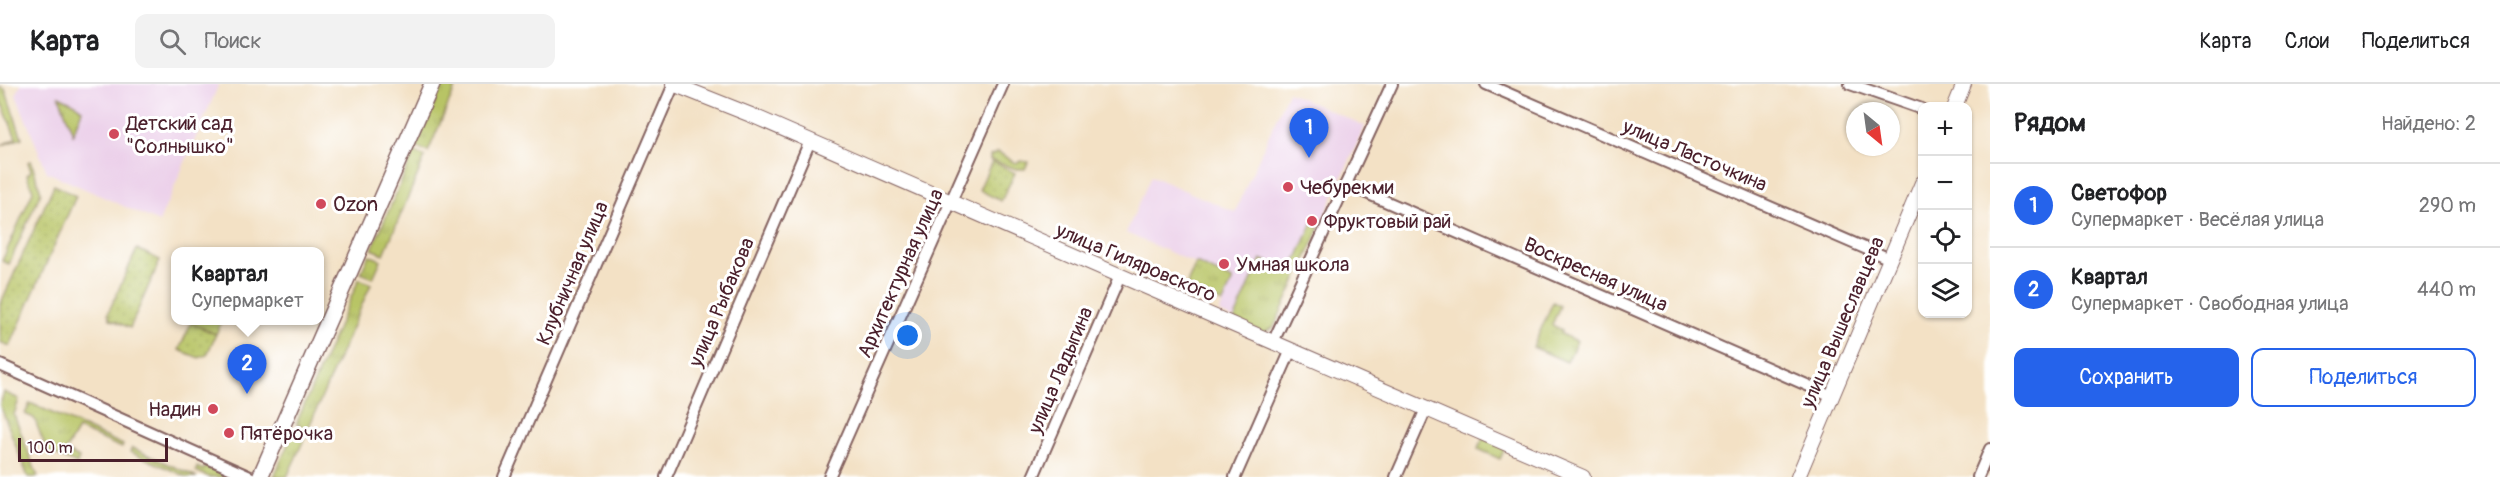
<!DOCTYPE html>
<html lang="ru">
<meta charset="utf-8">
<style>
:root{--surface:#fff;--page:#f2f2f2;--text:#202124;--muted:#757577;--line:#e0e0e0;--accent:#2563eb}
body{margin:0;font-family:Pangolin,sans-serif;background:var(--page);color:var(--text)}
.controls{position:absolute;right:18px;top:18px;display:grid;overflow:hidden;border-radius:12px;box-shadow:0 2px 4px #0004}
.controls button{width:54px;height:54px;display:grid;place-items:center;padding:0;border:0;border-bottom:2px solid var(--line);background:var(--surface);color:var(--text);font:30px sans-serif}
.compass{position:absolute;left:1846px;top:18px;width:54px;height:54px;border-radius:50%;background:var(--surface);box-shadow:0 2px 4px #0004;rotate:151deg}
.scale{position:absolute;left:18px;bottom:15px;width:150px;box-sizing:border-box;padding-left:6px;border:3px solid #4a1f2b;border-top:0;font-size:16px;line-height:21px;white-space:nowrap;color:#4a1f2b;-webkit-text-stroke:4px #fff;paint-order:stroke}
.you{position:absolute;left:908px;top:252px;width:21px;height:21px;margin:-15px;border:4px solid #fff;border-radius:50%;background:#1a73e8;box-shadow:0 0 0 9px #1a73e833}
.badge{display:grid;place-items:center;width:39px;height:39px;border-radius:50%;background:var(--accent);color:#fff;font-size:20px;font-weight:700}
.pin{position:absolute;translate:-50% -50px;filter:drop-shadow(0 2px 3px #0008)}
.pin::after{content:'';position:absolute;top:32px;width:21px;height:18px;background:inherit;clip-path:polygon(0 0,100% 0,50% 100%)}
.popup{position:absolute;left:171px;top:163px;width:153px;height:78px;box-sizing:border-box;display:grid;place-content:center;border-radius:12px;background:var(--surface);filter:drop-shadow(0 2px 4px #0005);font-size:20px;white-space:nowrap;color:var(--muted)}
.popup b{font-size:22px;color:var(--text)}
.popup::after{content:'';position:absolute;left:50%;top:100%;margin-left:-12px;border:12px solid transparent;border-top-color:var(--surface)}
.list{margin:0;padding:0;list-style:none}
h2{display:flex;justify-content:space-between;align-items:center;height:78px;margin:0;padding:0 24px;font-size:26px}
h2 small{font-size:20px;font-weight:400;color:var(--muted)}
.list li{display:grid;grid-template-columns:39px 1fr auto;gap:18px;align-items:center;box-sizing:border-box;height:84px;padding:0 24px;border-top:2px solid var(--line)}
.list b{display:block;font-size:22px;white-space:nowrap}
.list p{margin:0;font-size:20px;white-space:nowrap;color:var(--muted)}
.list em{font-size:20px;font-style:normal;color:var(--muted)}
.actions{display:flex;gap:12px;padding:18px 24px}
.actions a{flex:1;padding:14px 0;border:2px solid var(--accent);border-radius:12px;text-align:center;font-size:21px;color:var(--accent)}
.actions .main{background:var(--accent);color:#fff}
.icon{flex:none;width:33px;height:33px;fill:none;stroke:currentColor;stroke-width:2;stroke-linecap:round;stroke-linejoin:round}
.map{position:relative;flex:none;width:1990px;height:393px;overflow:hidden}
header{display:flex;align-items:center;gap:36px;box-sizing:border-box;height:84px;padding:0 30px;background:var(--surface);border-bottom:2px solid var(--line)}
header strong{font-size:28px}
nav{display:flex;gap:33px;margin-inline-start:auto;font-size:21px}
.search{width:420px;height:54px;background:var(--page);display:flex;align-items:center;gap:15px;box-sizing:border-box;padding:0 21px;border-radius:12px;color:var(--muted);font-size:22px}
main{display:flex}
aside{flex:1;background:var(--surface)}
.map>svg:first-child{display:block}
.built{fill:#ecd1ea}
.grass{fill:url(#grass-tufts);stroke:#817248;stroke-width:1.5}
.park{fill:url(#park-dots);stroke:#817248;stroke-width:1.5}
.pitch{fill:#b8c465;stroke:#817248;stroke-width:1.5}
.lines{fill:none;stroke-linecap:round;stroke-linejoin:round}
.minor-casing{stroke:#856361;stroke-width:14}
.tertiary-casing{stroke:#856361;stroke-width:16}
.secondary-casing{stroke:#856361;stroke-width:18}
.minor{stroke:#fff;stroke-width:10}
.tertiary{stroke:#fff;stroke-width:14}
.secondary{stroke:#fff;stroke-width:15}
.poi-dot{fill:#d1495b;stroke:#fff;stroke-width:2}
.labels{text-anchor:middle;stroke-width:6;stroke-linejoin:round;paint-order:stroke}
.poi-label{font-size:20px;fill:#4a1f2b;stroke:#fff;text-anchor:start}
.street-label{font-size:20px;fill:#4a1f2b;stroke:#fff}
</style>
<header>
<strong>Карта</strong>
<div class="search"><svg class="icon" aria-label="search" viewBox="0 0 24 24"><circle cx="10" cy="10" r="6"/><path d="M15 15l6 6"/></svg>Поиск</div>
<nav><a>Карта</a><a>Слои</a><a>Поделиться</a></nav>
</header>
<main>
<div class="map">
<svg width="1990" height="393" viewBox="0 0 1990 393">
<defs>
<pattern id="grass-tufts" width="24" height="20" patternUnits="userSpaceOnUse" patternTransform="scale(1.5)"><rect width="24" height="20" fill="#b8c465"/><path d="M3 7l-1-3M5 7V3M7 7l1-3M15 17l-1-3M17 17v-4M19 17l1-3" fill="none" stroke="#a0a858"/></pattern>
<pattern id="park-dots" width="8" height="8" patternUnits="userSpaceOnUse" patternTransform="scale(1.5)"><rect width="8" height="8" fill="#b8c465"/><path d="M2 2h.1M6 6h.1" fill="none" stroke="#a0a858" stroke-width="1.8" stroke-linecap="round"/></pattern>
</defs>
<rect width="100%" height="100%" fill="#fff"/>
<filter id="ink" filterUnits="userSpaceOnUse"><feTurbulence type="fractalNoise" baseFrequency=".0167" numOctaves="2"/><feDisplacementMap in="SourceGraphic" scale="12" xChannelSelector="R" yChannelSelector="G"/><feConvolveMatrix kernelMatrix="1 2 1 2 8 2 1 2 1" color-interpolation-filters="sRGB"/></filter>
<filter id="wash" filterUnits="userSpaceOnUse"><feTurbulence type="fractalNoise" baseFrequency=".008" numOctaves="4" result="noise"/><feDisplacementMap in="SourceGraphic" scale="24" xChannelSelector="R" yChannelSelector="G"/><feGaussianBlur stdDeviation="1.35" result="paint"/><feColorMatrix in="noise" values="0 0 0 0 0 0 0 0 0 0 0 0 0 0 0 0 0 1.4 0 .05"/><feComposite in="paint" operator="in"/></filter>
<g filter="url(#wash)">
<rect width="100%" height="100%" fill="#f3e1c5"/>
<g class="built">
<polygon points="21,0 219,0 159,138 47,88 16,11"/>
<polygon points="1288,8 1365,42 1311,162 1272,245 1268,248 1219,229 1233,196 1126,149 1151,92 1235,128"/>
</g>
<g class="grass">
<polygon points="443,0 456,2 428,68 416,63"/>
<polygon points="0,3 5,5 22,54 0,62 16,54 0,15"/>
<polygon points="59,12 76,20 82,26 73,50"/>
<polygon points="414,68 425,73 384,170 372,165"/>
<polygon points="998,68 1015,79 1021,77 1028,78 1025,85 1016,85 990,76 990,72"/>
<polygon points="31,77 41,108 9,180 2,177 33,107 27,91 31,87 28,78"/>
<polygon points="1313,138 1320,144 1274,243 1264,249 1234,236 1261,175 1291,188"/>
<polygon points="369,171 381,176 373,194 361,189"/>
<polygon points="1196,179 1233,196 1223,219 1188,204 1188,197"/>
<polygon points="359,195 371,200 308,345 296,340"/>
<polygon points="1553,218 1560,222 1552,241 1562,246 1561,250 1577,257 1567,278 1533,263"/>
<polygon points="4,308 19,315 14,331 38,393 28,393 0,321"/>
<polygon points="30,319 123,361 122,364 78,345 65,367 79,374 77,380 47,367 34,334 25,330"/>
<polygon points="294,346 306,351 287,393 274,393"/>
<polygon points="1483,354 1505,364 1500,375 1478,365"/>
<polygon points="132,364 197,393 187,393 130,368"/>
<polygon points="208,380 226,388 223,393 209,393 196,387 197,383 203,386"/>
</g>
<g class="park">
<polygon points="992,77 1015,89 1001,117 979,106"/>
<polygon points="54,101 76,112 10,262 0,258 0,221"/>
<polygon points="137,165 160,176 130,244 110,235 108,229"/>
<polygon points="191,239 216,250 207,271 199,274 179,266"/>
</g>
<polygon class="pitch" points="192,237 192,236 222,237 216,250 191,239"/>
</g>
<g filter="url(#ink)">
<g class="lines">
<defs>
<g id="minor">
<polyline points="1486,0 1890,175"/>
<polyline points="1850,0 1922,25"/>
<polyline points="1346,100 1832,312"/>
<polyline points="1273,258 1392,0"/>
<polyline points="0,281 250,393"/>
<polyline points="504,393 674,0"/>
<polyline points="666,393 810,57"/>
<polyline points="829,393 1003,0"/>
<polyline points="1033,393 1120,192"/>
<polyline points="1235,393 1291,266"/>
<polyline points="1396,393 1426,325"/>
<polyline points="1978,393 1990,365"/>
</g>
<g id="tertiary">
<polyline points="673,0 751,31 1583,393"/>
<polyline points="1955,22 1964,0"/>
<polyline points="1798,393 1922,99"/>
</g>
<polyline id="secondary" points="260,393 432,0"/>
</defs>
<use href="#minor" class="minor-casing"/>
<use href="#tertiary" class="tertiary-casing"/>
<use href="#secondary" class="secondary-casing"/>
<use href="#minor" class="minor"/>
<use href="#tertiary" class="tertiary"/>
<use href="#secondary" class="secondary"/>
</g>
</g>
<g class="poi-dot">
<circle cx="114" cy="50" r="6"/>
<circle cx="1288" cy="103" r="6"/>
<circle cx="321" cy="120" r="6"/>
<circle cx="1312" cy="137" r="6"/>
<circle cx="1224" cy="180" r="6"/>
<circle cx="213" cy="325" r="6"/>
<circle cx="229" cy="349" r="6"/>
</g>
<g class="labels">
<g class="poi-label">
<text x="126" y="46">Детский сад<tspan x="126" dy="23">"Солнышко"</tspan></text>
<text x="1300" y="110">Чебурекми</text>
<text x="333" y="127">Ozon</text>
<text x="1324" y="144">Фруктовый рай</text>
<text x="1236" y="187">Умная школа</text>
<text x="201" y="332" text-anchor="end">Надин</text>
<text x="241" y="356">Пятёрочка</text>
</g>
<g class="street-label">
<text transform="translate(1695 71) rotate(23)" y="7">улица Ласточкина</text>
<text transform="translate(1136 178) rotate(23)" y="7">улица Гиляровского</text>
<text transform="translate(572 189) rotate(-67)" y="7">Клубничная улица</text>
<text transform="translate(900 189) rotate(-66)" y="7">Архитектурная улица</text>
<text transform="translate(1596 190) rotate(24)" y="7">Воскресная улица</text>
<text transform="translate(721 218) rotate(-67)" y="7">улица Рыбакова</text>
<text transform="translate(1842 238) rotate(-67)" y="7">улица Вышеславцева</text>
<text transform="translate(1060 286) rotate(-67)" y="7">улица Ладыгина</text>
</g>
</g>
</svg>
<div class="controls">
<button>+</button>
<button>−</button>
<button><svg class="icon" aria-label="locate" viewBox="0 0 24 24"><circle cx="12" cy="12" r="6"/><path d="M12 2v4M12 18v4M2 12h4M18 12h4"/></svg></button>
<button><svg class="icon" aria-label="layers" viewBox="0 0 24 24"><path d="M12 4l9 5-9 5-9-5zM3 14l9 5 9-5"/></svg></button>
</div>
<svg class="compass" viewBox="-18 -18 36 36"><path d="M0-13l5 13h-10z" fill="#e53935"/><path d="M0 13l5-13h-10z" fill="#757577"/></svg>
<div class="scale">100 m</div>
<div class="you"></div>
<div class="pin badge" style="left:1309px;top:74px">1</div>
<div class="pin badge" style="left:247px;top:310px">2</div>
<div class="popup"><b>Квартал</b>Супермаркет</div>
</div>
<aside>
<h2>Рядом<small>Найдено: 2</small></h2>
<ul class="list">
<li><span class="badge">1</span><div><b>Светофор</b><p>Супермаркет · Весёлая улица</p></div><em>290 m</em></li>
<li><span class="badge">2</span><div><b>Квартал</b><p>Супермаркет · Свободная улица</p></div><em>440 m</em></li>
</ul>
<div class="actions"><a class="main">Сохранить</a><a>Поделиться</a></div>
</aside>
</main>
